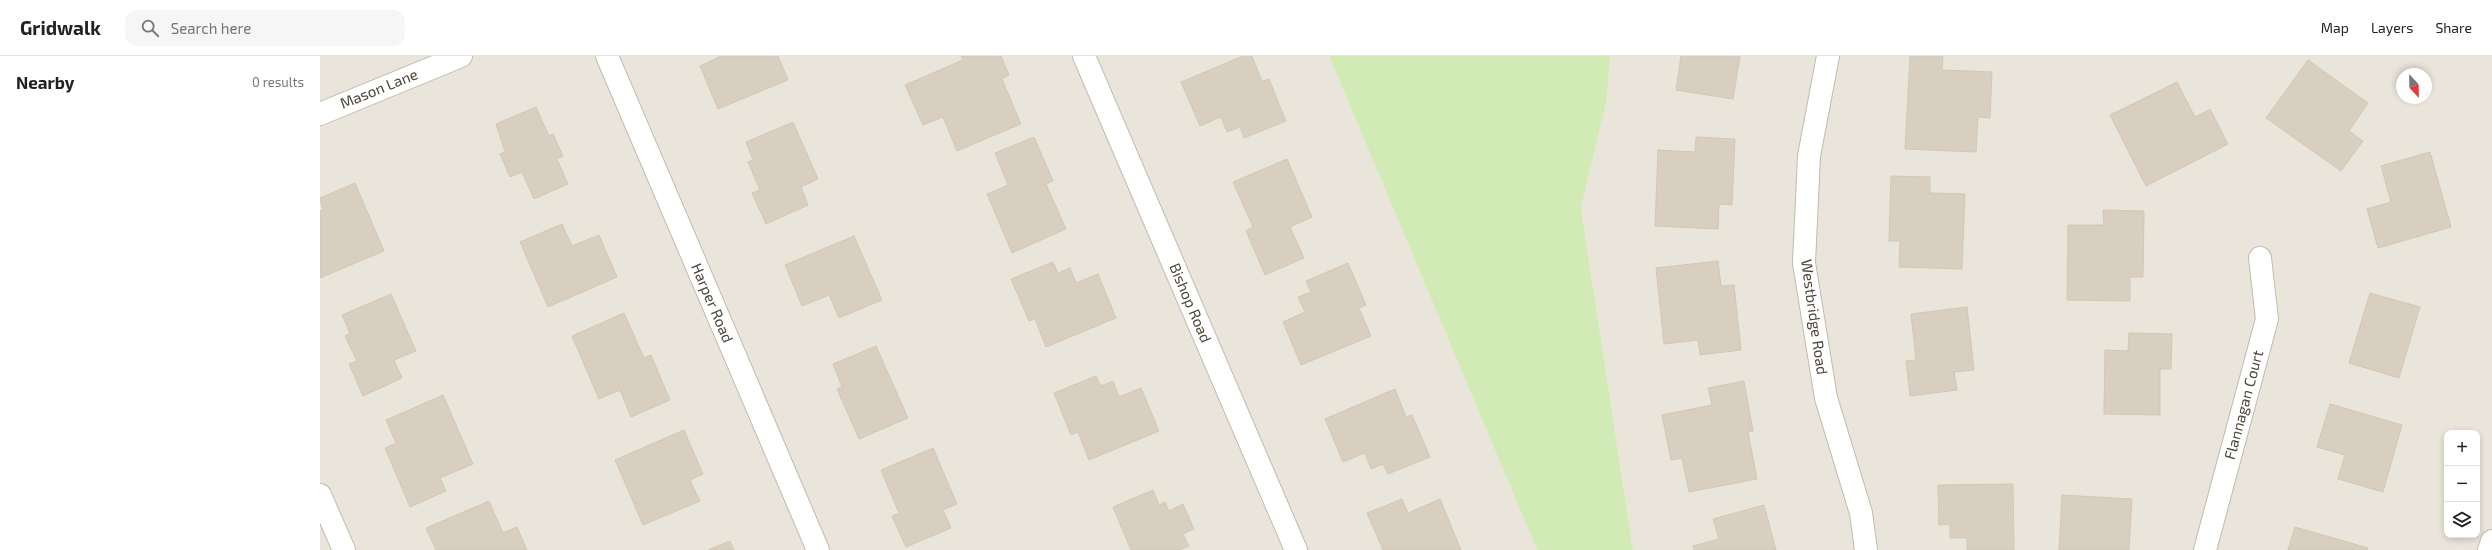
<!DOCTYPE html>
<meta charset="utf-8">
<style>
:root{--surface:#fff;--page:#f6f6f6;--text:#222;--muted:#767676;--line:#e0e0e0}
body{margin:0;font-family:"Exo 2",sans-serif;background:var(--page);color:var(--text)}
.controls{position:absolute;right:12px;bottom:12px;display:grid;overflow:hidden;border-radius:8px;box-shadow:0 2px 6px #0003}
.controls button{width:36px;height:36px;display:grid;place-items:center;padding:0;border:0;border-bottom:1px solid var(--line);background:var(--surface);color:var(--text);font:20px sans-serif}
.compass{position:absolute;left:2076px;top:12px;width:36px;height:36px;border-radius:50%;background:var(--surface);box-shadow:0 2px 6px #0003;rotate:158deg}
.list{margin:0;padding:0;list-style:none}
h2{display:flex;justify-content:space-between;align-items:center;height:52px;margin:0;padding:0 16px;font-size:17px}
h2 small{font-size:13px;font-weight:400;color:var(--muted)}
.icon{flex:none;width:22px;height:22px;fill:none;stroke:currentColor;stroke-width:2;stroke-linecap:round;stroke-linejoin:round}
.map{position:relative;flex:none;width:2172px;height:494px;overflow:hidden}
header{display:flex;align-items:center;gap:24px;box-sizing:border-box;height:56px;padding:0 20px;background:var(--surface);border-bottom:1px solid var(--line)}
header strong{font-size:19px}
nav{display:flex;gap:22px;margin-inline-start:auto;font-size:14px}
.search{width:280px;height:36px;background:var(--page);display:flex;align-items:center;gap:10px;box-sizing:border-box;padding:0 14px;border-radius:12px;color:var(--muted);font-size:15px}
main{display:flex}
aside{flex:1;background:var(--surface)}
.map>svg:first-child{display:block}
.residential{fill:#eae5da;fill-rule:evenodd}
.green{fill:#d2eab5}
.building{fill:#d8cfc1;stroke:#d3c7b4}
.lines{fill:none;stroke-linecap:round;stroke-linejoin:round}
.minor-casing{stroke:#c2bbae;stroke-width:24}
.minor{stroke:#fff;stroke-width:22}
.labels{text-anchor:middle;stroke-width:4;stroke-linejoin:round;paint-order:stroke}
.street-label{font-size:15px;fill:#4b4439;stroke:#fff}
</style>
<header>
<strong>Gridwalk</strong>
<div class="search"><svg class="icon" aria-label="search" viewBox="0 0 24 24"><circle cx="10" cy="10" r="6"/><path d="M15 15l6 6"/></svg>Search here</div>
<nav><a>Map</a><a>Layers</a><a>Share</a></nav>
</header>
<main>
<aside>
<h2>Nearby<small>0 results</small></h2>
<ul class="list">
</ul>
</aside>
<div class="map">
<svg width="2172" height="494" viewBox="0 0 2172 494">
<rect width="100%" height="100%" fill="#f6f3ec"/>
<g class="residential">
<polygon points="0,0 1009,0 1217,494 0,494"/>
<path d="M 1290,0 L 2172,0 L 2172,494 L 1313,494 L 1261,152 L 1287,43 ZM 2082,18 L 2106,18 L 2106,42 L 2082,42 ZM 2127,377 L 2157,377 L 2157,479 L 2127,479 Z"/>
</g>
<polygon class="green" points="1009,0 1290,0 1287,43 1261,152 1313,494 1217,494"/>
<g class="building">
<polygon points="401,0 458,0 468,24 398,53 380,10"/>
<polygon points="641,0 681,0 689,19 682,23 701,68 637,95 623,61 603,69 585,29 643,4"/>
<polygon points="923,0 932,0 942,25 949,23 966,65 924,82 920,71 907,76 901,61 880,70 861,26"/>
<polygon points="1361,0 1420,0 1413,43 1356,34"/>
<polygon points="1590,0 1623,0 1622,14 1672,16 1670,62 1658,61 1656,96 1585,93"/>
<polygon points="1988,4 2048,47 2029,75 2043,85 2021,115 1946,62"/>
<polygon points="1857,26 1875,61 1890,53 1908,88 1826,130 1790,59"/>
<polygon points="216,51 229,80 233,78 243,100 237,103 248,128 214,143 202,116 190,121 180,98 185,96 176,68"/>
<polygon points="473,66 498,123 481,131 488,149 446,168 432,137 440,134 428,106 433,104 426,86"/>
<polygon points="714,81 733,125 726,128 746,173 692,197 667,138 688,129 675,97"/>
<polygon points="1376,81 1415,83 1412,149 1399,148 1398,173 1335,170 1338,94 1375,96"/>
<polygon points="2110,96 2131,171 2058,192 2047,153 2071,146 2061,110"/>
<polygon points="967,103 992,161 970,171 984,202 945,219 926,175 933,171 913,126"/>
<polygon points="1571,120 1610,121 1610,137 1645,138 1642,213 1579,211 1580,185 1569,185"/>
<polygon points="35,127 64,195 0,222 0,155 3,154 0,142"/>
<polygon points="1783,154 1824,155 1823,221 1810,221 1810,245 1747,244 1748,169 1784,169"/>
<polygon points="242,168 252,190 279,179 297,221 228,251 200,186"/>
<polygon points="534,180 562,244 519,262 509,239 482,250 465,209"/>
<polygon points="1398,205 1401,230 1414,229 1421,294 1380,299 1378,284 1344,288 1336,212"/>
<polygon points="733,206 738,217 750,212 756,227 778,218 796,262 726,291 715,263 709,265 691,223"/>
<polygon points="1028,207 1046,249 1039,252 1051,280 981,309 963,266 985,256 978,241 991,236 986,225"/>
<polygon points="2050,237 2100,251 2079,322 2029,307"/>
<polygon points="71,238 96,295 74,304 82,322 43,340 29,308 37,305 25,280 30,277 22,259"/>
<polygon points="1647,251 1654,314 1634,316 1637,334 1590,340 1586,305 1596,304 1591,258"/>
<polygon points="304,257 324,302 331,299 350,344 311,361 300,334 279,343 252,280"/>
<polygon points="1809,277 1852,278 1851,313 1840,313 1840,359 1784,358 1785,294 1808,295"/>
<polygon points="556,290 588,362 539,383 517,333 522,331 513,308"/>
<polygon points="776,320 781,330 793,325 799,341 821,332 839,375 769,404 758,376 751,379 734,337"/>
<polygon points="1424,325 1433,375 1428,376 1437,423 1369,436 1362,402 1351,404 1342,359 1392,349 1388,332"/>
<polygon points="1075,333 1086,361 1092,359 1110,401 1068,418 1063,408 1051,413 1045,397 1023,406 1005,363"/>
<polygon points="123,339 153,408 120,422 126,435 90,451 65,392 76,387 66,364"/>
<polygon points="2010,348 2082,369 2063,436 2018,423 2025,399 1997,391"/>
<polygon points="364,374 383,418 370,424 380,445 323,469 295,404"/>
<polygon points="613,392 637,448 623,454 631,472 586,491 572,460 579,457 561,414"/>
<polygon points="1693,428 1694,494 1647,494 1647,482 1630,482 1630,468 1619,469 1618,429"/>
<polygon points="833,434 839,449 845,446 849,455 863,448 874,473 863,478 869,490 859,494 811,494 793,451"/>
<polygon points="1742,439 1812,443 1809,494 1739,494"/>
<polygon points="1082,443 1088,457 1120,443 1141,494 1063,494 1047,457"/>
<polygon points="169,445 183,477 197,471 207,494 116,494 106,472"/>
<polygon points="1444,449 1456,494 1374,494 1373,490 1399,483 1393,463"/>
<polygon points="1975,471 2048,492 2047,494 1968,494"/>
<polygon points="410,485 414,494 388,494"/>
</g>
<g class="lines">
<defs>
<g id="minor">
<polyline points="287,0 498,494"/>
<polyline points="764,0 976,494"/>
<polyline points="1508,0 1489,100 1484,207 1506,342 1541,457 1546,494"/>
<polyline points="0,58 141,0"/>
<polyline points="0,439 24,494"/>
<polyline points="1885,494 1947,263 1940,202"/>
<polyline points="2169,494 2172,485"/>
</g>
</defs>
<use href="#minor" class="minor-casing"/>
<use href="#minor" class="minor"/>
</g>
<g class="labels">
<g class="street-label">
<text transform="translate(59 33) rotate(-22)" y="5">Mason Lane</text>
<text transform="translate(392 247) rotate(67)" y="5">Harper Road</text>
<text transform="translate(870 247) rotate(67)" y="5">Bishop Road</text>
<text transform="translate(1494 261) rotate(82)" y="5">Westbridge Road</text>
<text transform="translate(1924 349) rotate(-75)" y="5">Flannagan Court</text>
</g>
</g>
</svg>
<div class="controls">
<button>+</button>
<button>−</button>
<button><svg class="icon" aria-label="layers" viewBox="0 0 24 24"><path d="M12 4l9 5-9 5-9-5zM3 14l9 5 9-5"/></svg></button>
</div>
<svg class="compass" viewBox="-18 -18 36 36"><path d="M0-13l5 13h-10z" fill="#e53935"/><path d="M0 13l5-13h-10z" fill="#767676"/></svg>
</div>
</main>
